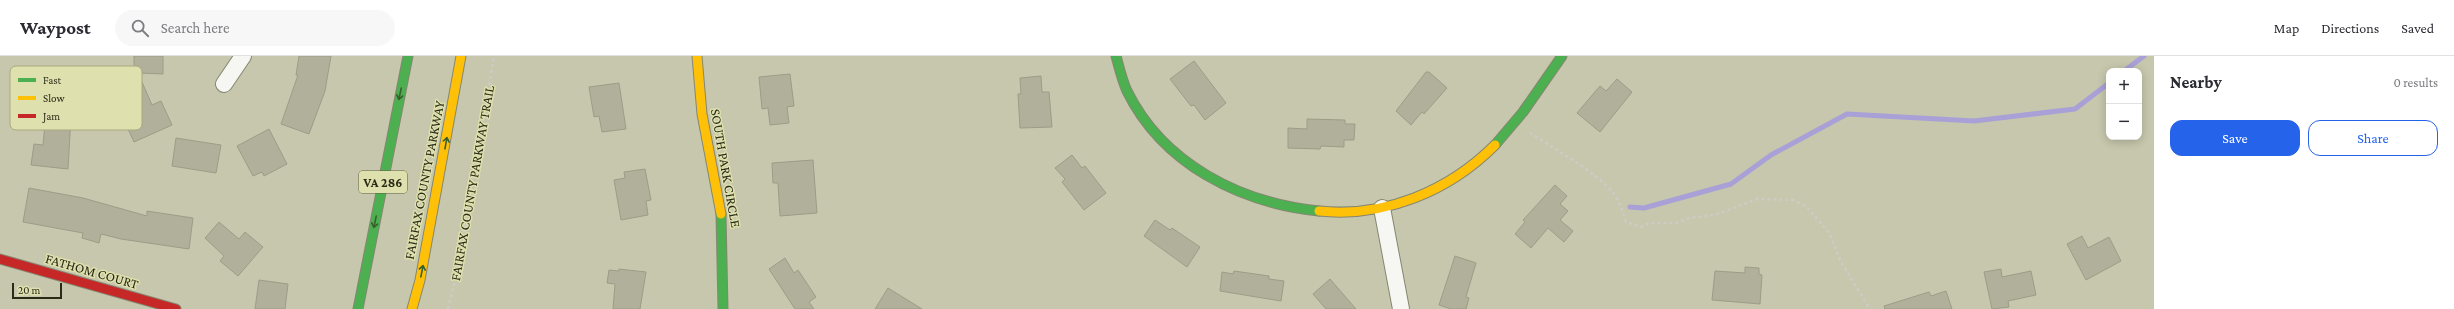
<!DOCTYPE html>
<meta charset="utf-8">
<style>
:root{--surface:#fff;--page:#f7f7f7;--text:#2b2b33;--muted:#7c7c81;--line:#e1e1e2;--accent:#2563eb}
body{margin:0;font-family:"Crimson Pro",serif;background:var(--page);color:var(--text)}
.controls{position:absolute;right:12px;top:12px;display:grid;overflow:hidden;border-radius:8px;box-shadow:0 2px 10px #0003}
.controls button{width:36px;height:36px;display:grid;place-items:center;padding:0;border:0;border-bottom:1px solid var(--line);background:var(--surface);color:var(--text);font:20px sans-serif}
.scale{position:absolute;left:12px;bottom:10px;width:50px;box-sizing:border-box;padding-left:4px;border:2px solid #2a2b17;border-top:0;font-size:11px;line-height:14px;white-space:nowrap;color:#2a2b17;-webkit-text-stroke:3px #dee0ad;paint-order:stroke}
.list{margin:0;padding:0;list-style:none}
h2{display:flex;justify-content:space-between;align-items:center;height:52px;margin:0;padding:0 16px;font-size:17px}
h2 small{font-size:13px;font-weight:400;color:var(--muted)}
.actions{display:flex;gap:8px;padding:12px 16px}
.actions a{flex:1;padding:9px 0;border:1px solid var(--accent);border-radius:12px;text-align:center;font-size:14px;color:var(--accent)}
.actions .main{background:var(--accent);color:#fff}
.icon{flex:none;width:22px;height:22px;fill:none;stroke:currentColor;stroke-width:2;stroke-linecap:round;stroke-linejoin:round}
.map{position:relative;flex:none;width:2154px;height:253px;overflow:hidden}
header{display:flex;align-items:center;gap:24px;box-sizing:border-box;height:56px;padding:0 20px;background:var(--surface);border-bottom:1px solid var(--line)}
header strong{font-size:19px}
nav{display:flex;gap:22px;margin-inline-start:auto;font-size:14px}
.search{width:280px;height:36px;background:var(--page);display:flex;align-items:center;gap:10px;box-sizing:border-box;padding:0 14px;border-radius:22px;color:var(--muted);font-size:15px}
main{display:flex}
aside{flex:1;background:var(--surface)}
.map>svg:first-child{display:block}
.lines{fill:none;stroke-linecap:round;stroke-linejoin:round}
.stream{stroke:#a9a0d7;stroke-width:5}
.building{fill:#b0b09b;stroke:#9c9d87}
.street-casing{stroke:#868772;stroke-width:18}
.fast-casing{stroke:#868772;stroke-width:11}
.slow-casing{stroke:#868772;stroke-width:11}
.jam-casing{stroke:#868772;stroke-width:11}
.path{stroke:#ccccc4;stroke-width:2.5;stroke-dasharray:3 3;stroke-linecap:butt}
.street{stroke:#f6f7f3;stroke-width:16}
.fast{stroke:#4caf50;stroke-width:9}
.slow{stroke:#ffc107;stroke-width:9}
.jam{stroke:#c62828;stroke-width:9}
.oneway{stroke:#38602e}
.labels{text-anchor:middle;stroke-width:3;stroke-linejoin:round;paint-order:stroke}
.shield{fill:#dee0ad;stroke:#606144;stroke-width:1}
.shield-label{font-size:13px;font-weight:bold;fill:#2a2b17}
.street-label{font-size:14px;fill:#2a2b17;stroke:#dee0ad}
.key{fill:#dee0ad;stroke:#a8aa80;stroke-width:1}
.key-label{font-size:11px;fill:#2a2b17}
</style>
<header>
<strong>Waypost</strong>
<div class="search"><svg class="icon" aria-label="search" viewBox="0 0 24 24"><circle cx="10" cy="10" r="6"/><path d="M15 15l6 6"/></svg>Search here</div>
<nav><a>Map</a><a>Directions</a><a>Saved</a></nav>
</header>
<main>
<div class="map">
<svg width="2154" height="253" viewBox="0 0 2154 253">
<rect width="100%" height="100%" fill="#c6c7ac"/>
<g class="lines">
<g class="stream">
<polyline points="2124,15 2144,0"/>
<polyline points="1630,151 1644,152 1731,128 1771,99 1847,58 1974,65 2075,53 2109,27"/>
</g>
</g>
<g class="building">
<polygon points="134,0 163,0 163,18 138,17 152,49 161,45 172,69 134,86 123,62 128,60 120,42 134,36"/>
<polygon points="299,0 331,0 325,35 309,78 281,68 298,19 296,19"/>
<polygon points="1194,5 1226,47 1205,64 1194,49 1191,50 1170,23"/>
<polygon points="1426,16 1429,16 1447,32 1424,58 1422,56 1411,69 1396,55"/>
<polygon points="790,18 794,50 787,51 789,67 770,69 768,52 762,53 759,21"/>
<polygon points="47,19 78,22 74,60 71,60 68,113 31,109 34,88 43,89 46,57 34,56 36,36 45,37"/>
<polygon points="1041,20 1042,36 1049,36 1052,71 1020,72 1018,38 1021,38 1020,22"/>
<polygon points="1617,23 1632,36 1600,76 1577,57 1600,30 1606,35"/>
<polygon points="619,27 626,73 602,76 599,60 594,61 589,31"/>
<polygon points="1307,63 1345,64 1345,68 1355,68 1354,84 1344,84 1344,91 1321,90 1320,93 1288,92 1288,72 1307,73"/>
<polygon points="269,73 287,108 264,120 262,116 253,120 237,90"/>
<polygon points="176,82 221,89 216,117 172,110"/>
<polygon points="1072,99 1082,112 1085,110 1106,137 1084,154 1062,126 1065,123 1055,112"/>
<polygon points="813,104 817,157 780,160 778,127 773,127 772,107"/>
<polygon points="645,113 651,144 646,145 648,159 621,164 614,124 625,122 624,116"/>
<polygon points="1555,129 1567,140 1560,148 1568,155 1560,164 1573,175 1564,186 1548,172 1531,192 1515,178 1525,166 1523,164"/>
<polygon points="29,132 83,142 147,160 147,155 193,162 189,193 121,183 101,178 99,187 82,182 83,177 23,166"/>
<polygon points="1155,164 1170,174 1172,172 1200,191 1187,211 1144,180"/>
<polygon points="219,166 239,183 245,176 263,191 238,220 220,205 224,200 205,182"/>
<polygon points="2082,180 2088,192 2109,181 2121,205 2086,224 2067,188"/>
<polygon points="1455,200 1476,207 1466,241 1469,242 1466,253 1451,253 1439,249"/>
<polygon points="785,202 794,217 798,214 816,241 809,246 814,253 795,253 769,213"/>
<polygon points="1745,211 1759,212 1759,218 1762,219 1760,248 1712,244 1715,215 1745,217"/>
<polygon points="619,213 646,216 640,253 613,253 615,228 607,227 609,214 619,215"/>
<polygon points="2001,213 2002,221 2031,215 2036,239 2008,245 2009,251 1992,253 1984,216"/>
<polygon points="1234,215 1269,220 1269,223 1284,225 1281,245 1220,235 1222,216 1233,218"/>
<polygon points="1330,223 1356,253 1326,253 1313,238"/>
<polygon points="259,224 288,228 285,253 255,253"/>
<polygon points="888,232 922,253 875,253"/>
<polygon points="1946,235 1952,253 1885,253 1884,250 1929,236 1931,240"/>
</g>
<g class="lines">
<defs>
<g id="street">
<polyline points="224,28 243,0"/>
<polyline points="1382,152 1401,253"/>
</g>
<g id="fast">
<path d="M 1116,0 C 1119,11 1122,24 1127,35 C 1163,108 1240,147 1319,155"/>
<polyline points="1495,89 1523,56 1562,0"/>
<polyline points="721,158 723,253"/>
<polyline points="358,253 408,0"/>
</g>
<g id="slow">
<polyline points="697,0 702,58 721,158"/>
<path d="M 1319,155 C 1385,162 1449,135 1495,89"/>
<polyline points="412,253 420,224 461,0"/>
</g>
<polyline id="jam" points="0,203 176,253"/>
</defs>
<use href="#street" class="street-casing"/>
<use href="#fast" class="fast-casing"/>
<use href="#slow" class="slow-casing"/>
<use href="#jam" class="jam-casing"/>
<g class="path">
<path d="M 1530,77 C 1553,92 1598,117 1614,138 C 1620,147 1623,156 1626,166 L 1642,171 L 1649,167 L 1676,167 L 1689,162 L 1715,159 L 1757,143 L 1793,144 L 1806,150 L 1830,178 L 1841,206 L 1870,253"/>
<polyline points="448,253 459,208 494,0"/>
</g>
<use href="#street" class="street"/>
<use href="#fast" class="fast"/>
<use href="#slow" class="slow"/>
<use href="#jam" class="jam"/>
</g>
<defs><path id="oneway-shaft" d="M-6 0H5M1.5-3L5.5 0L1.5 3" fill="none" stroke-width="1.6" stroke-linecap="round" stroke-linejoin="round"/></defs>
<g class="oneway">
<use href="#oneway-shaft" transform="translate(400 38) rotate(102)"/>
<use href="#oneway-shaft" transform="translate(446 87) rotate(-80)"/>
<use href="#oneway-shaft" transform="translate(375 166) rotate(102)"/>
<use href="#oneway-shaft" transform="translate(422 215) rotate(-79)"/>
</g>
<g class="labels">
<rect class="shield" x="359" y="115" width="48" height="22" rx="3"/>
<g class="shield-label">
<text x="383" y="131">VA 286</text>
</g>
<g class="street-label">
<text transform="translate(726 112) rotate(80)" y="5">SOUTH PARK CIRCLE</text>
<text transform="translate(424 124) rotate(-79)" y="5">FAIRFAX COUNTY PARKWAY</text>
<text transform="translate(472 127) rotate(-80)" y="5">FAIRFAX COUNTY PARKWAY TRAIL</text>
<text transform="translate(92 215) rotate(16)" y="5">FATHOM COURT</text>
</g>
</g>
<rect x="10" y="10" width="132" height="64" rx="6" class="key"/>
<rect x="18" y="22" width="18" height="4" fill="#4caf50"/>
<rect x="18" y="40" width="18" height="4" fill="#ffc107"/>
<rect x="18" y="58" width="18" height="4" fill="#c62828"/>
<g class="key-label">
<text x="43" y="28">Fast</text>
<text x="43" y="46">Slow</text>
<text x="43" y="64">Jam</text>
</g>
</svg>
<div class="controls">
<button>+</button>
<button>−</button>
</div>
<div class="scale">20 m</div>
</div>
<aside>
<h2>Nearby<small>0 results</small></h2>
<ul class="list">
</ul>
<div class="actions"><a class="main">Save</a><a>Share</a></div>
</aside>
</main>
